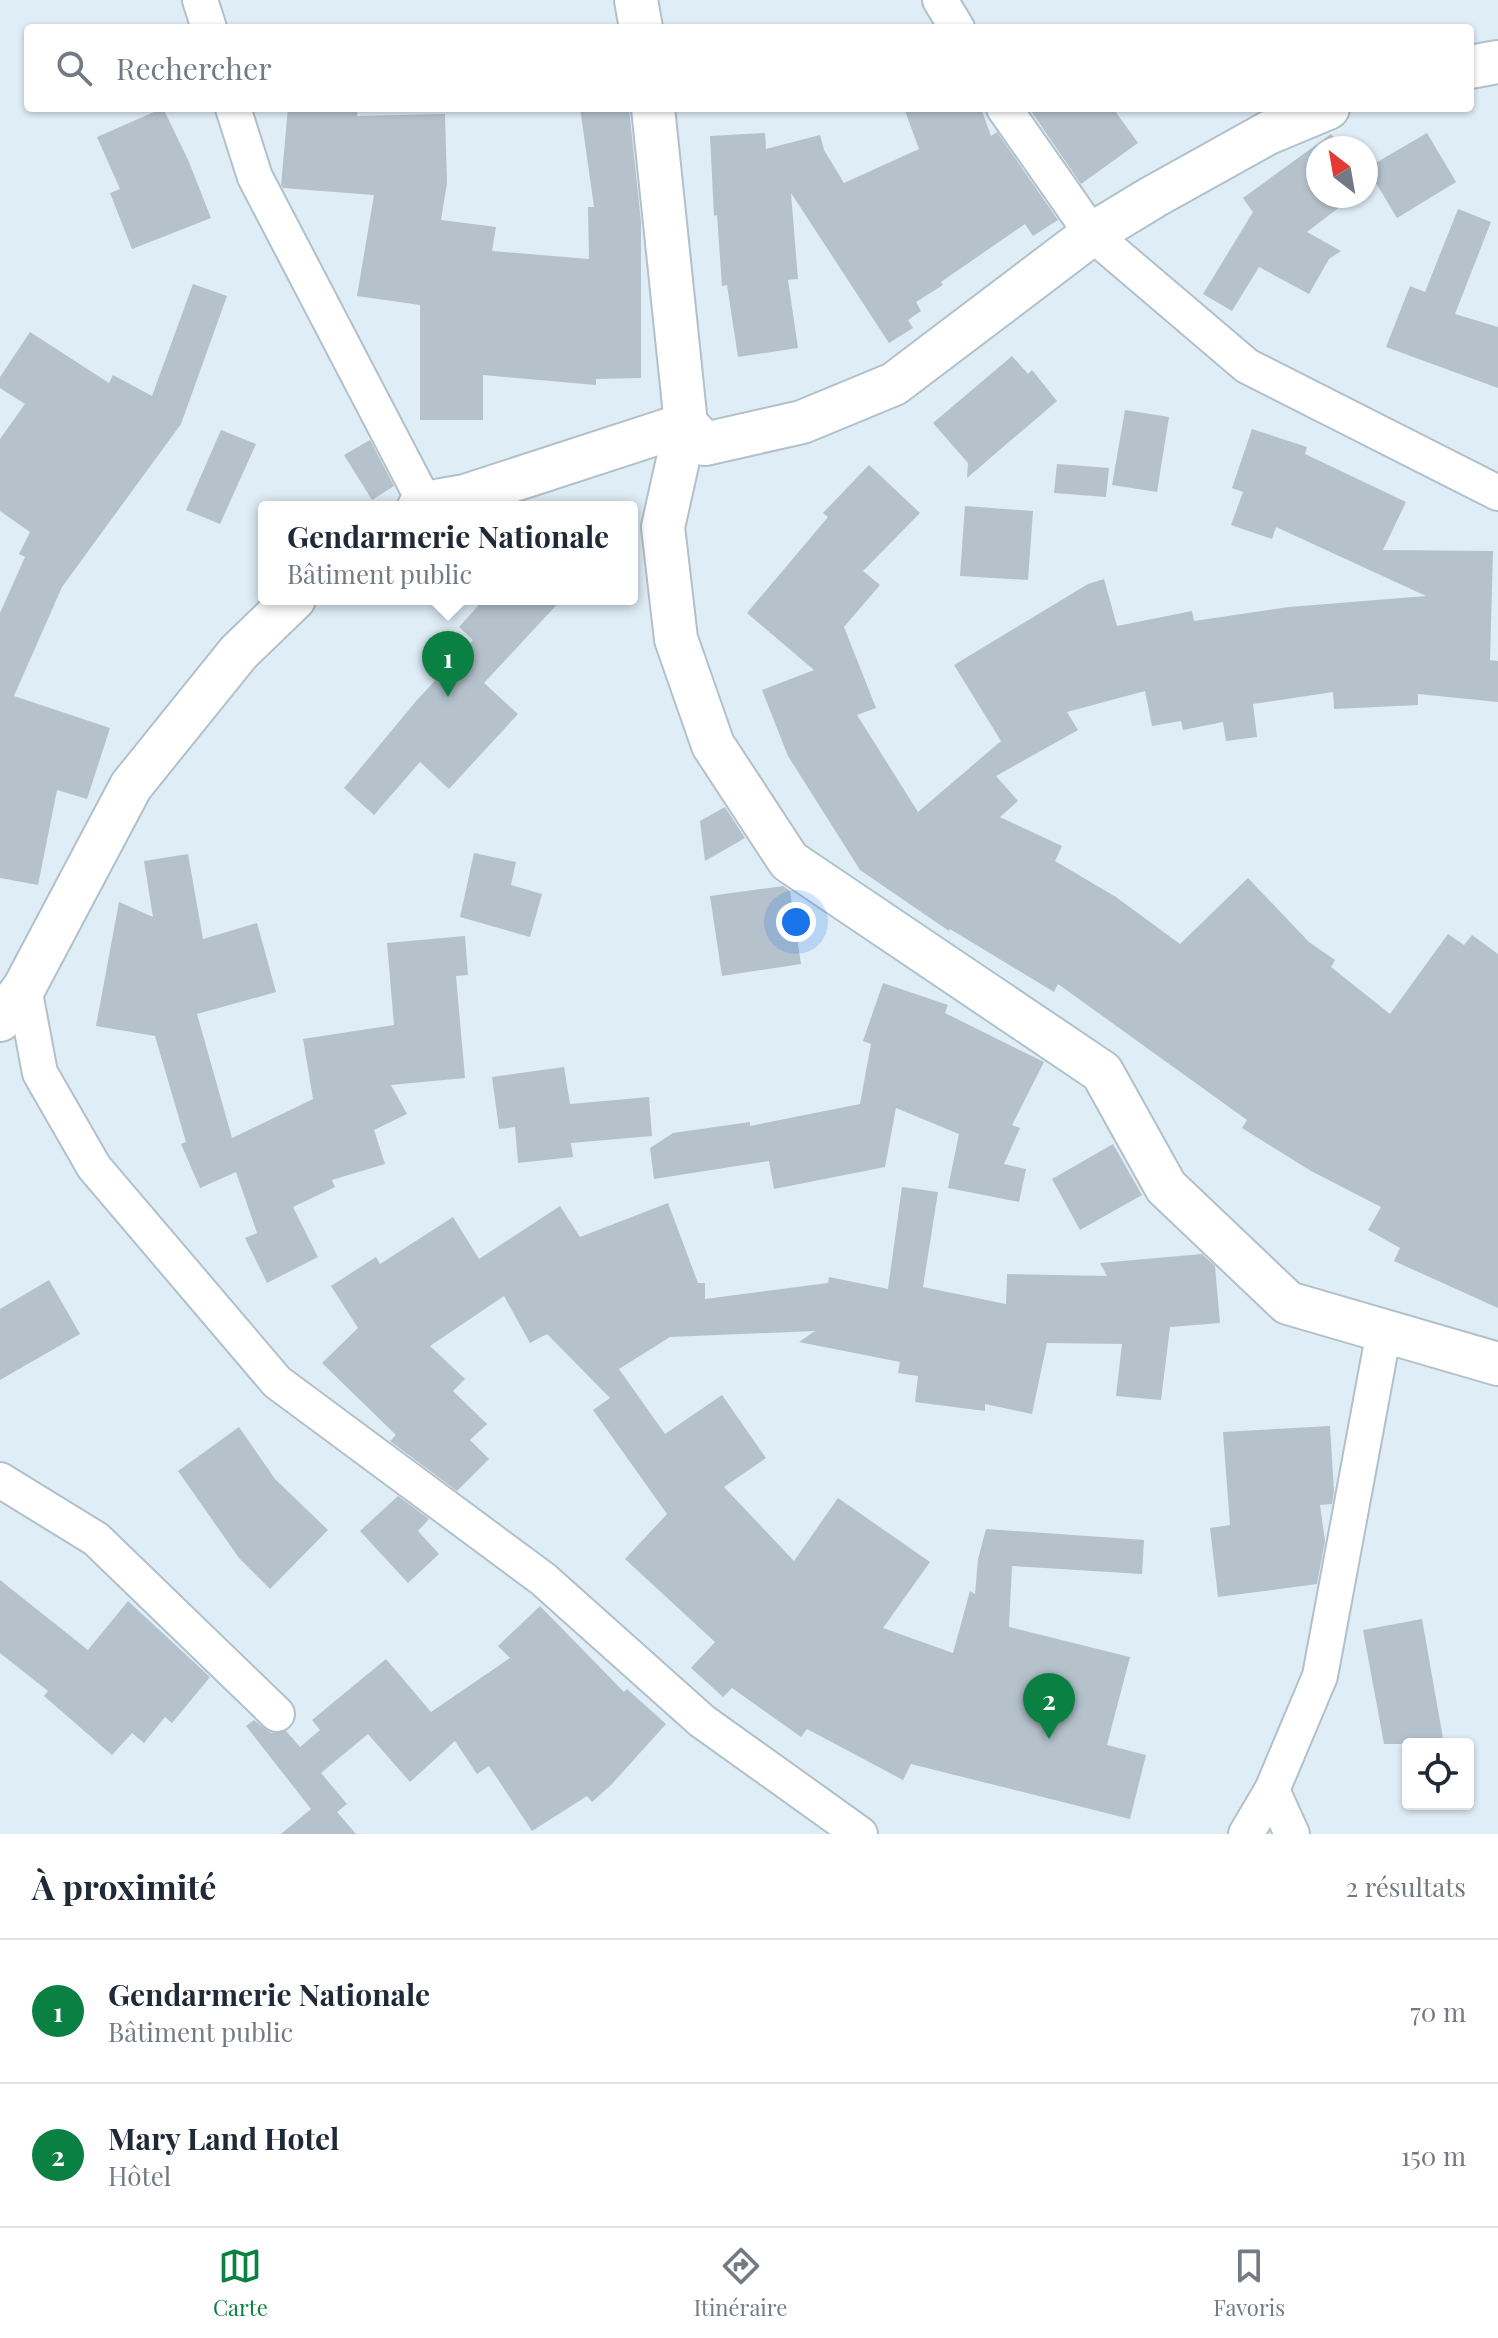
<!DOCTYPE html>
<html lang="fr">
<meta charset="utf-8">
<style>
:root{--surface:#fff;--page:#f2f2f3;--text:#1f2937;--muted:#747a83;--line:#e0e1e3;--accent:#0b8043}
body{margin:0;font-family:"Playfair Display",serif;background:var(--page);color:var(--text)}
.controls{position:absolute;right:24px;bottom:24px;display:grid;overflow:hidden;border-radius:8px;box-shadow:0 2px 6px #0004}
.controls button{width:72px;height:72px;display:grid;place-items:center;padding:0;border:0;border-bottom:2px solid var(--line);background:var(--surface);color:var(--text);font:40px sans-serif}
.compass{position:absolute;left:1306px;top:136px;width:72px;height:72px;border-radius:50%;background:var(--surface);box-shadow:0 2px 6px #0004;rotate:329deg}
.you{position:absolute;left:796px;top:922px;width:28px;height:28px;margin:-20px;border:6px solid #fff;border-radius:50%;background:#1a73e8;box-shadow:0 0 0 12px #1a73e833}
.badge{display:grid;place-items:center;width:52px;height:52px;border-radius:50%;background:var(--accent);color:#fff;font-size:26px;font-weight:700}
.pin{position:absolute;translate:-50% -66px;filter:drop-shadow(0 2px 4px #0008)}
.pin::after{content:'';position:absolute;top:42px;width:28px;height:24px;background:inherit;clip-path:polygon(0 0,100% 0,50% 100%)}
.popup{position:absolute;left:258px;top:501px;width:380px;height:104px;box-sizing:border-box;display:grid;place-content:center;border-radius:8px;background:var(--surface);filter:drop-shadow(0 2px 6px #0005);font-size:26px;white-space:nowrap;color:var(--muted)}
.popup b{font-size:30px;color:var(--text)}
.popup::after{content:'';position:absolute;left:50%;top:100%;margin-left:-16px;border:16px solid transparent;border-top-color:var(--surface)}
.list{margin:0;padding:0;list-style:none}
h2{display:flex;justify-content:space-between;align-items:center;height:104px;margin:0;padding:0 32px;font-size:34px}
h2 small{font-size:26px;font-weight:400;color:var(--muted)}
.list li{display:grid;grid-template-columns:52px 1fr auto;gap:24px;align-items:center;box-sizing:border-box;height:144px;padding:0 32px;border-top:2px solid var(--line)}
.list b{display:block;font-size:30px;white-space:nowrap}
.list p{margin:0;font-size:26px;white-space:nowrap;color:var(--muted)}
.list em{font-size:26px;font-style:normal;color:var(--muted)}
.icon{flex:none;width:44px;height:44px;fill:none;stroke:currentColor;stroke-width:2;stroke-linecap:round;stroke-linejoin:round}
.map{position:relative;flex:none;width:1498px;height:1834px;overflow:hidden}
.search{position:absolute;background:var(--surface);box-shadow:0 2px 6px #0004;left:24px;right:24px;top:24px;height:88px;display:flex;align-items:center;gap:20px;box-sizing:border-box;padding:0 28px;border-radius:8px;color:var(--muted);font-size:30px}
.sheet{height:392px;background:var(--surface)}
nav{display:flex;justify-content:space-around;align-items:center;box-sizing:border-box;height:112px;border-top:2px solid var(--line);background:var(--surface);font-size:22px;color:var(--muted)}
nav a{display:grid;justify-items:center;gap:4px}
nav .on{color:var(--accent)}
.map>svg:first-child{display:block}
.building{fill:#b5c2cc}
.lines{fill:none;stroke-linecap:round;stroke-linejoin:round}
.minor-casing{stroke:#b2c0c9;stroke-width:38}
.tertiary-casing{stroke:#b2c0c9;stroke-width:46}
.minor{stroke:#fff;stroke-width:34}
.tertiary{stroke:#fff;stroke-width:42}
</style>
<div class="map">
<svg width="1498" height="1834" viewBox="0 0 1498 1834">
<rect width="100%" height="100%" fill="#dfedf7"/>
<g class="building">
<polygon points="163,108 189,162 211,218 132,249 110,193 120,189 97,137"/>
<polygon points="288,108 358,108 357,116 445,114 447,183 441,220 496,227 492,251 589,259 588,207 594,207 580,108 629,108 641,222 641,378 596,379 596,385 483,375 483,420 420,420 420,305 357,296 374,195 283,188 281,185"/>
<polygon points="904,108 981,108 991,136 997,132 1058,220 1033,236 1025,224 941,282 943,285 916,302 921,311 908,320 913,328 889,343 791,193 798,279 788,280 798,348 738,357 727,285 722,286 717,215 714,216 710,136 765,133 766,149 820,135 824,150 844,183 919,149"/>
<polygon points="1035,108 1113,108 1138,143 1081,184 1031,111"/>
<polygon points="1427,133 1456,182 1397,218 1367,168"/>
<polygon points="1331,134 1342,148 1318,148 1318,196 1354,196 1307,232 1341,251 1329,259 1309,294 1259,267 1232,311 1203,294 1253,212 1243,198"/>
<polygon points="1458,209 1491,222 1455,314 1498,327 1498,388 1386,347 1410,286 1425,292"/>
<polygon points="193,284 227,296 181,424 62,587 14,696 110,728 87,799 57,790 38,885 0,878 0,613 25,557 19,554 30,532 0,511 0,439 25,404 0,388 0,377 30,332 109,383 113,375 152,396"/>
<polygon points="1012,356 1028,374 1032,370 1057,401 967,478 968,463 933,423"/>
<polygon points="1125,410 1169,417 1157,492 1112,485"/>
<polygon points="1252,429 1307,447 1305,454 1406,502 1383,550 1493,551 1490,660 1498,661 1498,702 1418,694 1418,705 1334,709 1333,692 1253,704 1257,737 1226,741 1223,722 1183,730 1181,721 1152,726 1145,691 1067,712 1078,730 996,776 1018,801 1000,817 1062,846 1055,861 1116,897 1180,944 1248,878 1309,942 1335,960 1331,967 1390,1014 1448,934 1464,945 1472,935 1498,954 1498,1308 1394,1261 1400,1248 1368,1230 1381,1207 1311,1171 1242,1128 1247,1120 1058,984 1054,992 950,929 949,931 860,870 788,756 762,690 814,670 747,613 828,517 823,513 869,465 920,513 863,571 880,585 844,627 876,708 857,715 918,812 1001,741 954,665 1088,584 1104,579 1117,626 1192,611 1194,621 1289,607 1426,596 1276,527 1272,539 1231,525 1243,492 1232,488"/>
<polygon points="221,430 256,444 220,524 186,510"/>
<polygon points="370,440 394,486 372,500 344,455"/>
<polygon points="1057,464 1109,468 1106,497 1054,493"/>
<polygon points="965,506 1033,511 1028,580 960,576"/>
<polygon points="484,599 562,599 484,683 518,714 449,789 420,762 374,815 344,788 417,700 473,640 459,627"/>
<polygon points="725,807 745,838 705,861 700,821"/>
<polygon points="474,853 516,862 511,885 542,894 530,937 460,917"/>
<polygon points="188,854 203,939 257,923 276,992 197,1014 232,1138 313,1099 303,1039 394,1025 387,943 465,936 468,975 456,976 465,1078 391,1085 407,1114 374,1130 385,1164 332,1180 335,1187 293,1207 318,1257 267,1283 245,1238 257,1233 236,1172 200,1188 181,1144 186,1142 155,1036 96,1026 119,902 153,917 144,861"/>
<polygon points="783,886 790,891 801,964 722,976 710,896"/>
<polygon points="883,983 948,1005 945,1013 1044,1062 1012,1125 1020,1128 1004,1164 1026,1169 1019,1202 948,1188 959,1134 896,1108 885,1167 774,1189 769,1161 654,1179 650,1148 673,1133 750,1122 750,1126 860,1104 871,1044 863,1041"/>
<polygon points="564,1067 570,1104 649,1097 652,1136 571,1143 573,1157 518,1163 515,1127 499,1129 492,1077"/>
<polygon points="1113,1144 1142,1195 1080,1230 1052,1179"/>
<polygon points="902,1187 938,1192 923,1287 1006,1304 1007,1274 1107,1276 1100,1263 1202,1254 1215,1266 1220,1323 1170,1327 1161,1400 1116,1396 1122,1344 1047,1343 1032,1414 985,1404 985,1411 915,1402 918,1376 898,1373 900,1362 799,1342 815,1331 670,1337 619,1369 665,1434 722,1395 766,1458 724,1487 794,1561 838,1498 930,1562 883,1628 953,1653 970,1591 975,1594 978,1559 986,1529 1144,1540 1142,1574 1012,1566 1009,1627 1130,1657 1107,1745 1146,1755 1130,1819 911,1764 903,1780 807,1729 801,1737 732,1688 723,1697 691,1668 715,1642 625,1559 667,1514 593,1410 610,1398 547,1334 530,1343 504,1296 430,1346 465,1379 453,1391 487,1424 470,1440 489,1459 457,1491 390,1441 396,1435 322,1363 358,1328 331,1286 376,1257 380,1264 453,1217 479,1259 560,1206 580,1237 668,1203 698,1283 705,1283 705,1299 828,1283 829,1277 888,1289"/>
<polygon points="49,1280 80,1334 0,1380 0,1309"/>
<polygon points="1330,1426 1334,1492 1332,1504 1320,1505 1325,1541 1317,1584 1218,1597 1210,1528 1230,1525 1223,1432"/>
<polygon points="239,1427 275,1479 328,1530 270,1589 239,1558 178,1471"/>
<polygon points="398,1496 429,1519 418,1531 439,1554 408,1583 360,1531"/>
<polygon points="0,1580 88,1650 128,1601 210,1677 172,1723 165,1717 144,1743 132,1733 112,1755 44,1696 48,1691 0,1653"/>
<polygon points="540,1606 624,1692 627,1689 666,1724 611,1785 592,1802 587,1796 532,1831 489,1766 477,1774 455,1741 410,1782 368,1734 321,1773 347,1804 337,1812 356,1834 281,1834 311,1809 246,1726 254,1720 271,1733 286,1731 300,1747 320,1730 312,1720 386,1659 431,1712 510,1658 498,1646"/>
<polygon points="1422,1619 1444,1744 1384,1744 1363,1630"/>
</g>
<g class="lines">
<defs>
<g id="minor">
<polyline points="200,0 209,28"/>
<polyline points="940,0 957,28"/>
<polyline points="233,108 255,177 425,503"/>
<polyline points="1004,108 1092,234 1247,366 1498,493"/>
<polyline points="24,988 40,1073 94,1167 277,1382 543,1579 702,1721 860,1834"/>
<polyline points="0,1480 96,1539 277,1714"/>
<polyline points="1272,1790 1292,1834"/>
<polyline points="1246,1834 1272,1790 1320,1676 1384,1331"/>
</g>
<g id="tertiary">
<polyline points="636,0 641,28"/>
<polyline points="1470,67 1498,62"/>
<polyline points="653,108 686,424 663,527 676,639 713,745 789,861 1102,1072 1166,1187 1288,1303 1498,1364"/>
<polyline points="419,507 425,503 465,496 686,424 705,444 802,422 894,384 1092,234 1153,197 1268,133 1328,108"/>
<polyline points="0,1020 24,988 131,786 239,652 294,599"/>
</g>
</defs>
<use href="#minor" class="minor-casing"/>
<use href="#tertiary" class="tertiary-casing"/>
<use href="#minor" class="minor"/>
<use href="#tertiary" class="tertiary"/>
</g>
</svg>
<div class="controls">
<button><svg class="icon" aria-label="locate" viewBox="0 0 24 24"><circle cx="12" cy="12" r="6"/><path d="M12 2v4M12 18v4M2 12h4M18 12h4"/></svg></button>
</div>
<svg class="compass" viewBox="-18 -18 36 36"><path d="M0-13l5 13h-10z" fill="#e53935"/><path d="M0 13l5-13h-10z" fill="#747a83"/></svg>
<div class="you"></div>
<div class="pin badge" style="left:448px;top:697px">1</div>
<div class="popup"><b>Gendarmerie Nationale</b>Bâtiment public</div>
<div class="pin badge" style="left:1049px;top:1739px">2</div>
<div class="search"><svg class="icon" aria-label="search" viewBox="0 0 24 24"><circle cx="10" cy="10" r="6"/><path d="M15 15l6 6"/></svg>Rechercher</div>
</div>
<section class="sheet">
<h2>À proximité<small>2 résultats</small></h2>
<ul class="list">
<li><span class="badge">1</span><div><b>Gendarmerie Nationale</b><p>Bâtiment public</p></div><em>70 m</em></li>
<li><span class="badge">2</span><div><b>Mary Land Hotel</b><p>Hôtel</p></div><em>150 m</em></li>
</ul>
</section>
<nav>
<a class="on"><svg class="icon" aria-label="map" viewBox="0 0 24 24"><path d="M3 6l6-2 6 2 6-2v14l-6 2-6-2-6 2zM9 4v14M15 6v14"/></svg>Carte</a>
<a><svg class="icon" aria-label="directions" viewBox="0 0 24 24"><path d="M12 3l9 9-9 9-9-9zM9 14v-3h6M13 9l2 2-2 2"/></svg>Itinéraire</a>
<a><svg class="icon" aria-label="saved" viewBox="0 0 24 24"><path d="M7 4h10v16l-5-4-5 4z"/></svg>Favoris</a>
</nav>
